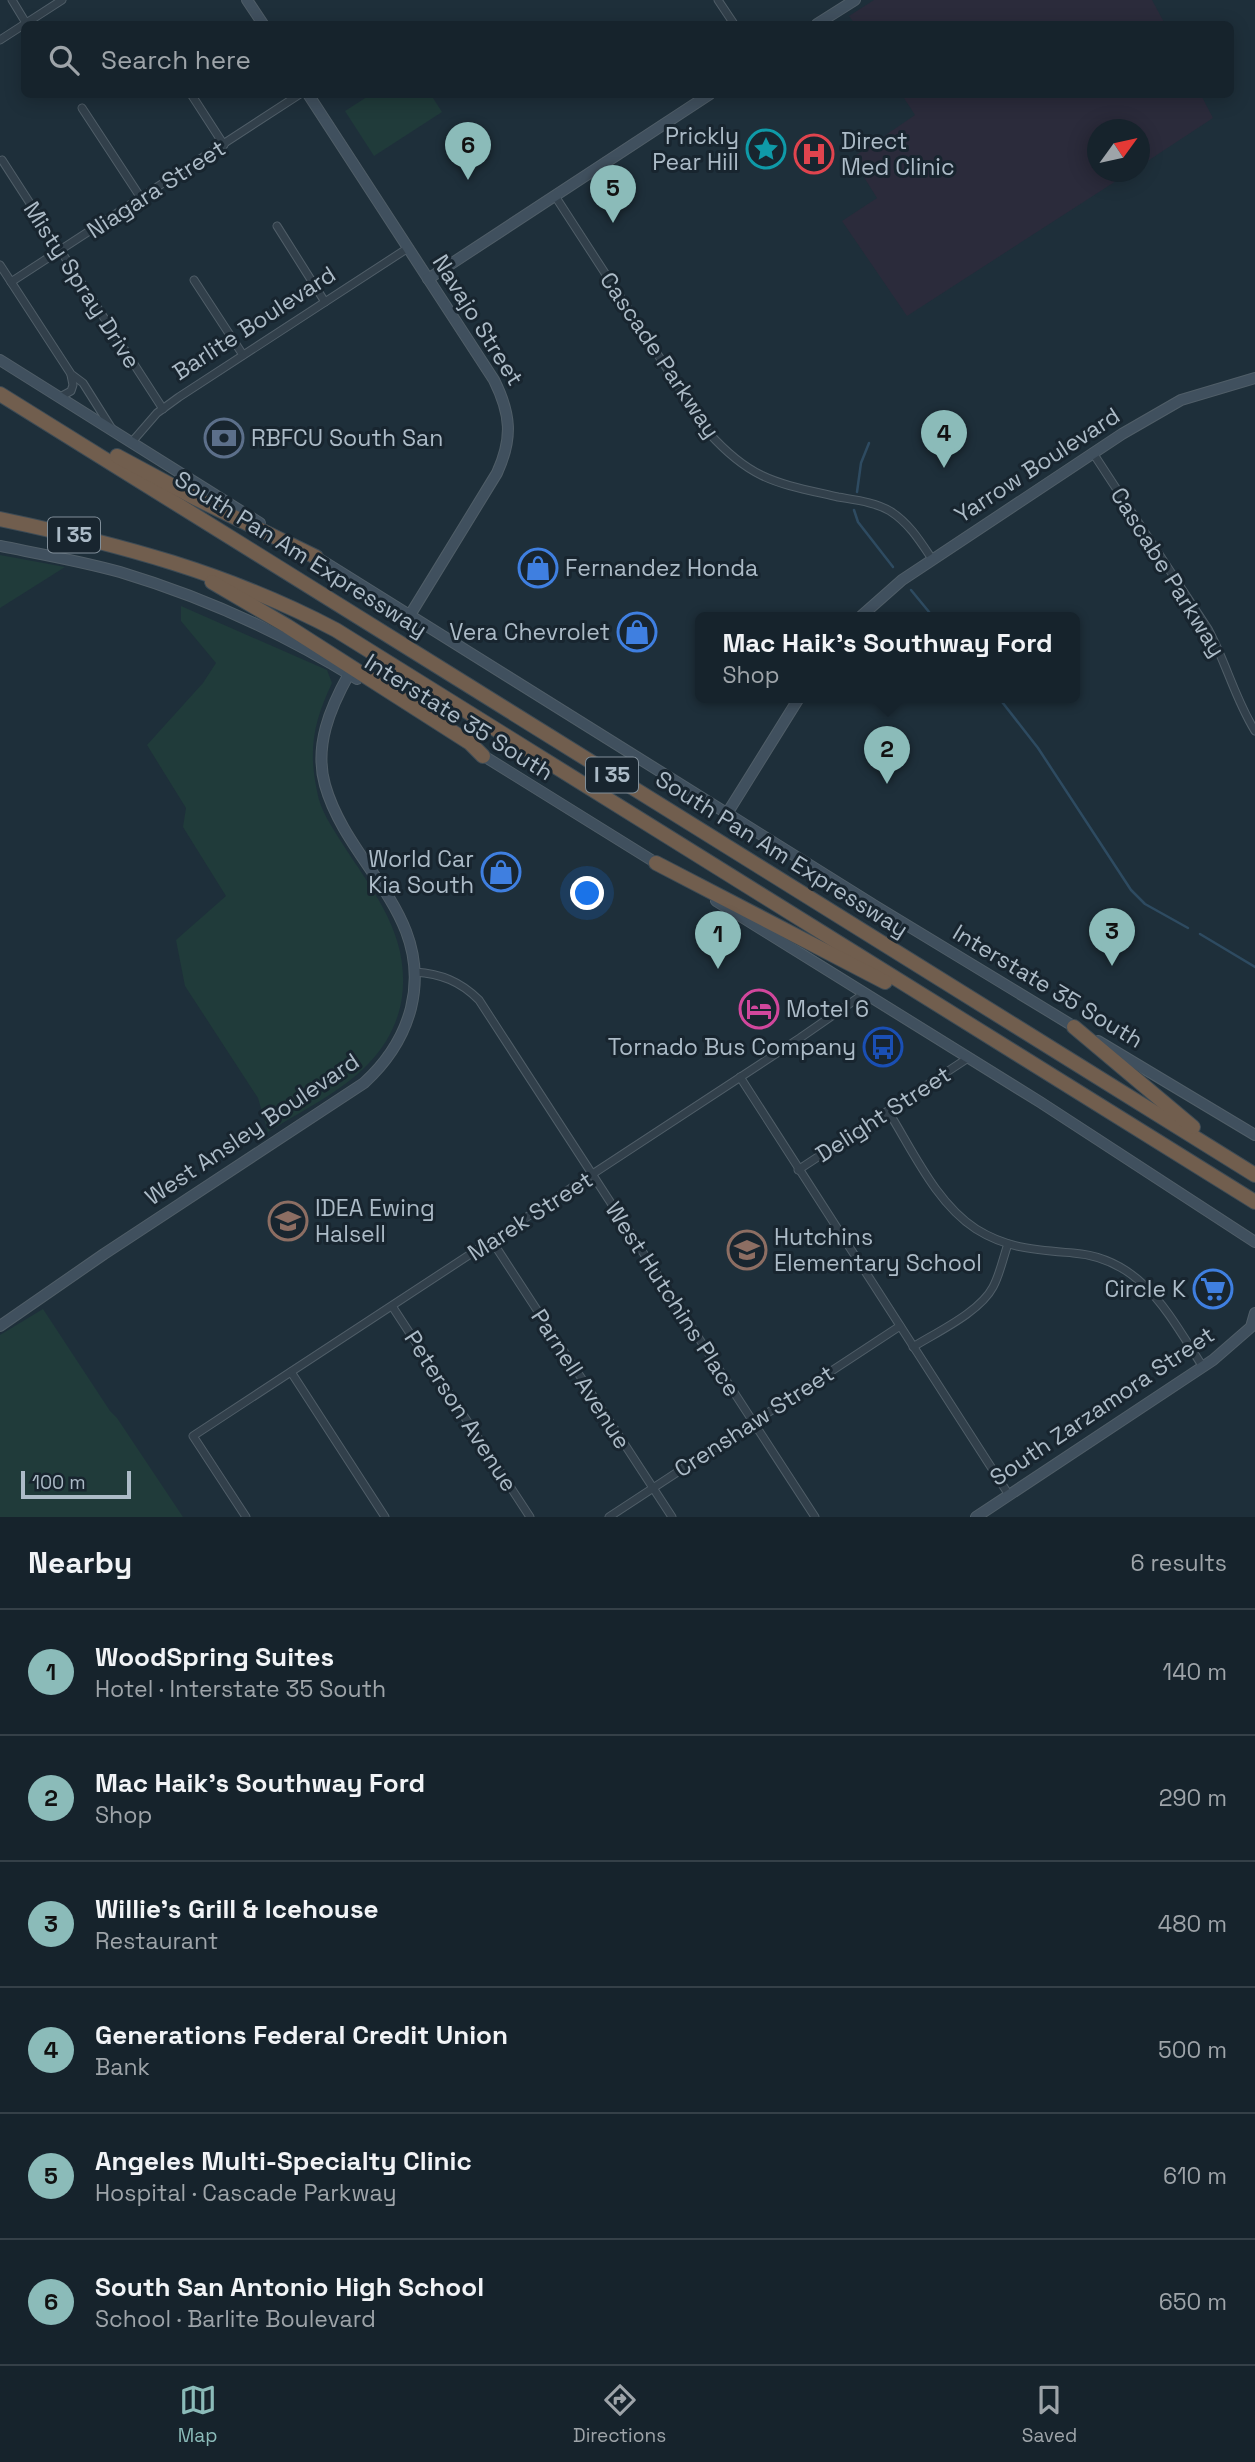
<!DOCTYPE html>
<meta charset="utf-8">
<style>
:root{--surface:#16232c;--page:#232f38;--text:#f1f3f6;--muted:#9ea4a9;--line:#354048;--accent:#8bbbb9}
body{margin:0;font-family:"Space Grotesk",sans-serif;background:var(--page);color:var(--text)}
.compass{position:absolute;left:1087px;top:119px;width:63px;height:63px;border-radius:50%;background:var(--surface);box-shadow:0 4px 18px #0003;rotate:57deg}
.scale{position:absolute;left:21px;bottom:18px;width:110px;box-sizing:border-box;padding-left:7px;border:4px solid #acbbc7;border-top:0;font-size:19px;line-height:24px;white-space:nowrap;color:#acbbc7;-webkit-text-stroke:5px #18252f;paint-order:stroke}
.you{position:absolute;left:588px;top:894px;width:24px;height:24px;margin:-18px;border:5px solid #fff;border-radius:50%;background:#1a73e8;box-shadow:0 0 0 10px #1a73e833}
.badge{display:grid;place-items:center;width:46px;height:46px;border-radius:50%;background:var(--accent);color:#111;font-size:23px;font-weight:700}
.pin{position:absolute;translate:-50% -58px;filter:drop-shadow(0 2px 4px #0008)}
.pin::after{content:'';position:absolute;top:37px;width:24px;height:21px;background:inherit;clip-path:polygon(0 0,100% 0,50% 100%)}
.popup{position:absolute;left:695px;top:612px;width:385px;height:91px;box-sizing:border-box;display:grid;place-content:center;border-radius:10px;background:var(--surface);filter:drop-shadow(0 2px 5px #0005);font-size:23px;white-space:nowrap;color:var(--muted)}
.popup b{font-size:26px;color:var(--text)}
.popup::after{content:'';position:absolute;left:50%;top:100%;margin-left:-14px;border:14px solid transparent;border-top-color:var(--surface)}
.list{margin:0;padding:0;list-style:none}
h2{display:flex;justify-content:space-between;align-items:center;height:91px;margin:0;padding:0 28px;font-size:30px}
h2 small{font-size:23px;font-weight:400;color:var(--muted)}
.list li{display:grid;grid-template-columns:46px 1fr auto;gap:21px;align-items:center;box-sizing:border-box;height:126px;padding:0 28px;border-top:2px solid var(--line)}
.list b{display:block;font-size:26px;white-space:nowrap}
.list p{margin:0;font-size:23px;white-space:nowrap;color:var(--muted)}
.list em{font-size:23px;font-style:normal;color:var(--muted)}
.icon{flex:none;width:38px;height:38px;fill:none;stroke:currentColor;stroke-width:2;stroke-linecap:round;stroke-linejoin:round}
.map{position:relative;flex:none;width:1255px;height:1517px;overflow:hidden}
.search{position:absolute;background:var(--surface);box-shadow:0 4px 18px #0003;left:21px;right:21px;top:21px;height:77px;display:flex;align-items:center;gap:18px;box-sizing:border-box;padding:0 24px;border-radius:10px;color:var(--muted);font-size:26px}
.sheet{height:847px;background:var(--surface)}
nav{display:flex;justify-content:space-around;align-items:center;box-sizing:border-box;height:98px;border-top:2px solid var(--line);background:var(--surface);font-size:19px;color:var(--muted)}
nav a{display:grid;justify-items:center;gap:4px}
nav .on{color:var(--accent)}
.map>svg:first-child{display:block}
.medical{fill:#2b2b3b}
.green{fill:#203b3a}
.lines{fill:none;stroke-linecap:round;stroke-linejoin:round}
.stream{stroke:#2e4b61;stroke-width:2.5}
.street-casing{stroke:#505e68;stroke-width:9}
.secondary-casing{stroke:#505e68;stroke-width:12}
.highway-casing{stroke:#3d4b55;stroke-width:16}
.street{stroke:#32404b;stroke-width:7}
.secondary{stroke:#40505e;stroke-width:10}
.highway{stroke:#715e4e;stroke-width:14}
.labels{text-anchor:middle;stroke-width:6;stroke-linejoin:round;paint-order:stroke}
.shield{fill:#18252f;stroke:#808e99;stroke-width:2}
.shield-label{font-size:21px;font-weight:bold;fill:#acbbc7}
.poi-label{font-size:23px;fill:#acbbc7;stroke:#18252f;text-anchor:start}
.street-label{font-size:23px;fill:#acbbc7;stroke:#18252f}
</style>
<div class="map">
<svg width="1255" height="1517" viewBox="0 0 1255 1517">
<rect width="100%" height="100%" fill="#1e2f3a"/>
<g class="medical">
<polygon points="874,0 1152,0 1165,24 855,24 849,16"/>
<polygon points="902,95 1201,95 1213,118 1140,166 1140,130 1098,130 1098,172 1130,172 907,316 842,221 877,198 852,158 915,115"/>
</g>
<g class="green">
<polygon points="431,95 442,112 374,156 345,111 370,95"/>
<polygon points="0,555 65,567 0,608"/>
<path d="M 181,606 L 327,670 L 332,683 C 314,721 308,749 317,791 C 320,810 332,827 342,843 C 374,893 410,935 402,997 C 399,1021 386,1046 369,1063 C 342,1092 301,1111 268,1132 L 258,1098 L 185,986 L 176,940 L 226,896 L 183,827 L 186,808 L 147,745 L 203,683 L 216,663 L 181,621 Z"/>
<polygon points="43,1309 110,1411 117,1418 183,1517 0,1517 0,1335"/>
</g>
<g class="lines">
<g class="stream">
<polyline points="857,492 861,463 869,443"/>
<polyline points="854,510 858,522 893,567"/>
<polyline points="911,590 934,618"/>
<polyline points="999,698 1038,748 1131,890 1145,904 1188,928"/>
<polyline points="1200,934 1255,967"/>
</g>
<defs>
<g id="street">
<polyline points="12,0 26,23"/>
<polyline points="718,0 734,24"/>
<polyline points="0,40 62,0"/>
<polyline points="191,94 224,145"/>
<polyline points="82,108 141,198"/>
<polyline points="2,160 163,409"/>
<path d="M 555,196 L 708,432 C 752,481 777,483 838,497 C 855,500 875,502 890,511 C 909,523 920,541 932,559"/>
<polyline points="277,226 325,302"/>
<polyline points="0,265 71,374 83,383 112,429"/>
<polyline points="194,280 243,355"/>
<polyline points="11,282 300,94"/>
<polyline points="60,397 71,391 73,385 71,375"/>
<polyline points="131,443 157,413 179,397 408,248"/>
<path d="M 1093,453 L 1208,629 C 1226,662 1235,699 1255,731"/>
<path d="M 415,972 C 441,974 460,981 479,1000 L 815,1517"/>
<polyline points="740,1077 1009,1495"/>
<path d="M 888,1111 C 913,1151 936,1203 976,1229 C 1008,1249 1037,1250 1073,1253 C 1142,1258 1169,1315 1203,1367"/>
<polyline points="798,1170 968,1058"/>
<polyline points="492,1241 672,1517"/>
<polyline points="392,1306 530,1517"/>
<path d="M 913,1347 C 937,1332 980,1312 993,1287 C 1000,1274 1003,1258 1008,1244"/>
<polyline points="291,1372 385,1517"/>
<polyline points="246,1517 193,1436 800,1038 865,993"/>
<polyline points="609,1517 900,1326"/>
</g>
<g id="secondary">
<polyline points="247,0 263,24"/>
<polyline points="817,24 855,0"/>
<path d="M 308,94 L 494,380 C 511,414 513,438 497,473 L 410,615"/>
<polyline points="428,279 710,94"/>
<polyline points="0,360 260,523"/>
<path d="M 0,546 C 40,554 81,561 120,572 C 203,597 283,633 357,679"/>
<polyline points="310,553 877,907 1078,1029"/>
<polyline points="859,618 902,580 1122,434 1181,400 1255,378"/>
<polyline points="479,753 661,866"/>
<polyline points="728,812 799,698"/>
<polyline points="716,901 1040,1102 1255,1242"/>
<polyline points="1098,1041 1255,1135"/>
<path d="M 0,1326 L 104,1254 L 364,1083 C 387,1062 403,1039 411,1008 C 434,914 348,866 325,785 C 314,746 330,708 349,674"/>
<polyline points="976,1517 1213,1360 1251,1327 1255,1313"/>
</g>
<g id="highway">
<polyline points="0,394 1255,1175"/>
<polyline points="117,456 197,499 316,557"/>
<path d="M 0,519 C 119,544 228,573 336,630 L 1255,1202"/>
<polyline points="212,582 287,626 470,743 483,756"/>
<polyline points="656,863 885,982"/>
<polyline points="1074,1027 1193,1127"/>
</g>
</defs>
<use href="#street" class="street-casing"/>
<use href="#secondary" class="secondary-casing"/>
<use href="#highway" class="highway-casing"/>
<use href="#street" class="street"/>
<use href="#secondary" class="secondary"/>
<use href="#highway" class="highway"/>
</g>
<defs>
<symbol id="sight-ring" viewBox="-11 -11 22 22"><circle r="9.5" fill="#18252f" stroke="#0f9aa8" stroke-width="1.5"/><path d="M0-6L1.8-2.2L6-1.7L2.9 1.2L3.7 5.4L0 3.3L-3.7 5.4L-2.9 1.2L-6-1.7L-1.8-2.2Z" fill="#0f9aa8"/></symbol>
<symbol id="hospital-ring" viewBox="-11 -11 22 22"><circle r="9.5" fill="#18252f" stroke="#e0444e" stroke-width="1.5"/><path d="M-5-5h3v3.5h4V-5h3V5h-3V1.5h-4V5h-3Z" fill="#e0444e"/></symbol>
<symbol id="bank-ring" viewBox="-11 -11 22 22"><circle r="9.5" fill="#18252f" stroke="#5c6f8a" stroke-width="1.5"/><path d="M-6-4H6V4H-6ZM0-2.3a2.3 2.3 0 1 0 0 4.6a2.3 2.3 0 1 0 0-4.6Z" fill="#5c6f8a"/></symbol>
<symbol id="shop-ring" viewBox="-11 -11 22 22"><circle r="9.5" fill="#18252f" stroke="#3f7fe0" stroke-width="1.5"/><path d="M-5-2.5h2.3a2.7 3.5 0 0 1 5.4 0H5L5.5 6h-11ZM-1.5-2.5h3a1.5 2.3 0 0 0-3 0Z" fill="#3f7fe0"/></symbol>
<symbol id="hotel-ring" viewBox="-11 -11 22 22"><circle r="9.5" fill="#18252f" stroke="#d1479c" stroke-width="1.5"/><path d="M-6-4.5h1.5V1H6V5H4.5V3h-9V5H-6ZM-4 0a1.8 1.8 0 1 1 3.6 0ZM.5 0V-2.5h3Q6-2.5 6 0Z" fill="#d1479c"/></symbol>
<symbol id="bus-ring" viewBox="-11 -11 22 22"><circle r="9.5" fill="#18252f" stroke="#1a4fb4" stroke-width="1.5"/><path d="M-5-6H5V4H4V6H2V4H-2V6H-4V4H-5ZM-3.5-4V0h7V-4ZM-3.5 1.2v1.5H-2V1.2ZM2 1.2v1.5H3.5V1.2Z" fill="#1a4fb4"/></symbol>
<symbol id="school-ring" viewBox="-11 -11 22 22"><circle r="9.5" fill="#18252f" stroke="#8d6e63" stroke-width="1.5"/><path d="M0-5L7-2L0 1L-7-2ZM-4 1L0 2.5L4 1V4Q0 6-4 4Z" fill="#8d6e63"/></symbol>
<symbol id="supermarket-ring" viewBox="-11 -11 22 22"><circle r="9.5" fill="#18252f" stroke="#3f7fe0" stroke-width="1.5"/><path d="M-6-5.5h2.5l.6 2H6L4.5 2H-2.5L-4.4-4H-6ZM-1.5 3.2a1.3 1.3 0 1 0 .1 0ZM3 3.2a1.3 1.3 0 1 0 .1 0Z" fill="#3f7fe0"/></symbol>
</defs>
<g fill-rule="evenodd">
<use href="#sight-ring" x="744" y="127" width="44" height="44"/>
<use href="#hospital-ring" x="792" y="132" width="44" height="44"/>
<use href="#bank-ring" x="202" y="416" width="44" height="44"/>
<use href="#shop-ring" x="516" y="546" width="44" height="44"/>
<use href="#shop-ring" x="615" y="610" width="44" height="44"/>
<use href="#shop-ring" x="479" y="850" width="44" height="44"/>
<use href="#hotel-ring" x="737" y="987" width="44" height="44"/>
<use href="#bus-ring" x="861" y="1025" width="44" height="44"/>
<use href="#school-ring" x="266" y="1199" width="44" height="44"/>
<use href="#school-ring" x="725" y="1228" width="44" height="44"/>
<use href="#supermarket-ring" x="1191" y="1267" width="44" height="44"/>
</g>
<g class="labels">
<g class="shield">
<rect x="48" y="517.5" width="52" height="35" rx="5"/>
<rect x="586" y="757.5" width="52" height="35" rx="5"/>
</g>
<g class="shield-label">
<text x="74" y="542">I 35</text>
<text x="612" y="782">I 35</text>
</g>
<g class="poi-label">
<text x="739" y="144" text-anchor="end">Prickly<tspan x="739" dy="26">Pear Hill</tspan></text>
<text x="841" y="149">Direct<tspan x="841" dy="26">Med Clinic</tspan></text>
<text x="251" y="446">RBFCU South San</text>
<text x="565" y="576">Fernandez Honda</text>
<text x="610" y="640" text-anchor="end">Vera Chevrolet</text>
<text x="474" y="867" text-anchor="end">World Car<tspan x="474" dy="26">Kia South</tspan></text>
<text x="786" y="1017">Motel 6</text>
<text x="856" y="1055" text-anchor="end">Tornado Bus Company</text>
<text x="315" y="1216">IDEA Ewing<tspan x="315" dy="26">Halsell</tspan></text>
<text x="774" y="1245">Hutchins<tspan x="774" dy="26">Elementary School</tspan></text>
<text x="1186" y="1297" text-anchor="end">Circle K</text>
</g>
<g class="street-label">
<text transform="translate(156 189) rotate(-33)" y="8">Niagara Street</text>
<text transform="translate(82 285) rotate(57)" y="8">Misty Spray Drive</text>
<text transform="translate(478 320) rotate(58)" y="8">Navajo Street</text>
<text transform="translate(254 323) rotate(-33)" y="8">Barlite Boulevard</text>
<text transform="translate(660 355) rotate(56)" y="8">Cascade Parkway</text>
<text transform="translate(1037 465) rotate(-33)" y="8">Yarrow Boulevard</text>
<text transform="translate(301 554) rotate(32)" y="8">South Pan Am Expressway</text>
<text transform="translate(1168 572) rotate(58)" y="8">Cascabe Parkway</text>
<text transform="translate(459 717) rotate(32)" y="8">Interstate 35 South</text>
<text transform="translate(782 854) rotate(32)" y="8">South Pan Am Expressway</text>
<text transform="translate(1048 986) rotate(31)" y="8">Interstate 35 South</text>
<text transform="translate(883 1114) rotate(-33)" y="8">Delight Street</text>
<text transform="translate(252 1129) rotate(-34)" y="8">West Ansley Boulevard</text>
<text transform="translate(530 1216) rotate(-33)" y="8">Marek Street</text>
<text transform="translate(673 1299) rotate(57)" y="8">West Hutchins Place</text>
<text transform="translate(581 1379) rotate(57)" y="8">Parnell Avenue</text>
<text transform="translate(1102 1406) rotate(-34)" y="8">South Zarzamora Street</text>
<text transform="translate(461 1411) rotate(57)" y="8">Peterson Avenue</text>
<text transform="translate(754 1421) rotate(-33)" y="8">Crenshaw Street</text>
</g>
</g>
</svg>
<svg class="compass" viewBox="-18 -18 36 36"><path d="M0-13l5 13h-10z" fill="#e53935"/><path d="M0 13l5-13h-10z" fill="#9ea4a9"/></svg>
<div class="scale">100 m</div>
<div class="you"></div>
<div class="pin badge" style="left:718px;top:969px">1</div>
<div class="pin badge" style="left:887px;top:784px">2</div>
<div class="popup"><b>Mac Haik's Southway Ford</b>Shop</div>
<div class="pin badge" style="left:1112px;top:966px">3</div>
<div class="pin badge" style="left:944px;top:468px">4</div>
<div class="pin badge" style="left:613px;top:223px">5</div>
<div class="pin badge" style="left:468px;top:180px">6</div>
<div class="search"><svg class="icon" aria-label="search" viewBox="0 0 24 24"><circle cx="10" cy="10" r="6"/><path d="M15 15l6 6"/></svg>Search here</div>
</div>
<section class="sheet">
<h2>Nearby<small>6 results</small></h2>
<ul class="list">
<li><span class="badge">1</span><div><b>WoodSpring Suites</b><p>Hotel · Interstate 35 South</p></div><em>140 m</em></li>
<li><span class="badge">2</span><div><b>Mac Haik's Southway Ford</b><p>Shop</p></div><em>290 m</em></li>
<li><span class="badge">3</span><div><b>Willie's Grill &amp; Icehouse</b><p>Restaurant</p></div><em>480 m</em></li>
<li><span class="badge">4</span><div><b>Generations Federal Credit Union</b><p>Bank</p></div><em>500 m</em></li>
<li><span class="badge">5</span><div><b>Angeles Multi-Specialty Clinic</b><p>Hospital · Cascade Parkway</p></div><em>610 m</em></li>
<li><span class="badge">6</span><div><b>South San Antonio High School</b><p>School · Barlite Boulevard</p></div><em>650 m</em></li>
</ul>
</section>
<nav>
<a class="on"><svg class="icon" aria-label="map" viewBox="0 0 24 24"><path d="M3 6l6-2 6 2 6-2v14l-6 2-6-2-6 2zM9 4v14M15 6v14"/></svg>Map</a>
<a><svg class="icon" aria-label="directions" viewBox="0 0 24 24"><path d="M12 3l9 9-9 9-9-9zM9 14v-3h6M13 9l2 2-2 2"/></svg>Directions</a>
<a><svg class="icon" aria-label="saved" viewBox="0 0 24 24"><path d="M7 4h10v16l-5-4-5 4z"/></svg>Saved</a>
</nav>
